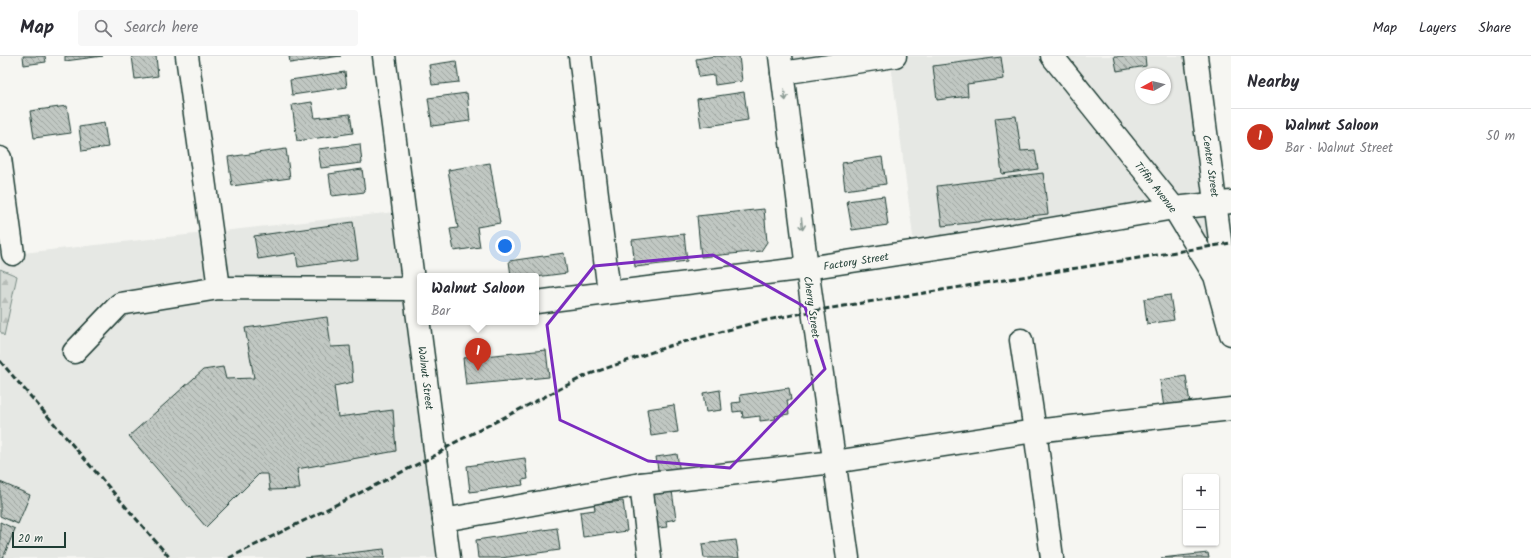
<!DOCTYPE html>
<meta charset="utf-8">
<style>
:root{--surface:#fff;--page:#f7f7f7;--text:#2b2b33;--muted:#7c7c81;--line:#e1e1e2;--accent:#c8321e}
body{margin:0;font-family:Kalam,sans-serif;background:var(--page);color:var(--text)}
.controls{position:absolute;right:12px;bottom:12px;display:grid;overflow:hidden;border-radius:4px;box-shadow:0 1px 3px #0004}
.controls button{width:36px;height:36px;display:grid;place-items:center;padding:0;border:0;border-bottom:1px solid var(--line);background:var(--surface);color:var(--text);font:20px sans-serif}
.compass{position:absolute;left:1135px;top:12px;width:36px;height:36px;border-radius:50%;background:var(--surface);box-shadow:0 1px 3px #0004;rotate:262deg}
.scale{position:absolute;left:12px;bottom:10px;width:54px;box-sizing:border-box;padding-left:4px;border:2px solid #1f3d34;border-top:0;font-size:11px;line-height:14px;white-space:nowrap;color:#1f3d34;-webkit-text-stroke:3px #f6f6f2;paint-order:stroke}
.you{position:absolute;left:505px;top:190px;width:14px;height:14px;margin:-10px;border:3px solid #fff;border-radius:50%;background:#1a73e8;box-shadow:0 0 0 6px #1a73e833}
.badge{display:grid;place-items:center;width:26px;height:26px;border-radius:50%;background:var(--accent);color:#fff;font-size:13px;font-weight:700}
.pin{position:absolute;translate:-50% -33px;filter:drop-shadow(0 1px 2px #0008)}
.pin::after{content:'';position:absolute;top:21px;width:14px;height:12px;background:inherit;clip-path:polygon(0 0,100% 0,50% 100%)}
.popup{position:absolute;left:417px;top:217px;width:122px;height:52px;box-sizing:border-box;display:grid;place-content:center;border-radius:4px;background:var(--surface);filter:drop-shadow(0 1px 3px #0005);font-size:13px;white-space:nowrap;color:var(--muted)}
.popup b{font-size:15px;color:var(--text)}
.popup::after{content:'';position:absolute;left:50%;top:100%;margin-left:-8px;border:8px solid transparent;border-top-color:var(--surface)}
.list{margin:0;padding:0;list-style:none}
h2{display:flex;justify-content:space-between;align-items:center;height:52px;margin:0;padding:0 16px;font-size:17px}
h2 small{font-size:13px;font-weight:400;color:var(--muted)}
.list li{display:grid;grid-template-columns:26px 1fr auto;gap:12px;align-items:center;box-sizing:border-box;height:56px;padding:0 16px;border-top:1px solid var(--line)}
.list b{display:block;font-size:15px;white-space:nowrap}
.list p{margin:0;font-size:13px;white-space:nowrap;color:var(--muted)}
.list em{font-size:13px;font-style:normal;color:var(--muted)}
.icon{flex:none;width:22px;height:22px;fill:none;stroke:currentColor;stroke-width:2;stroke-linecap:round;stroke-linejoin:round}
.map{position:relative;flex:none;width:1231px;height:502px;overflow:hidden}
header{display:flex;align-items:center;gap:24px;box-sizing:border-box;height:56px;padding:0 20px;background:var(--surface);border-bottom:1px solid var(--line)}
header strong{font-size:19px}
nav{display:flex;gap:22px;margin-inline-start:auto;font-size:14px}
.search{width:280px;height:36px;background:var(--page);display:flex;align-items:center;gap:10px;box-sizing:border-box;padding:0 14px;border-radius:4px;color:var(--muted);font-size:15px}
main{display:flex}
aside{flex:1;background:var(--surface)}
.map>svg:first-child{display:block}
.built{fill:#e6e8e4;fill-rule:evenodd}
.forest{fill:url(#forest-firs);stroke:#7a8c85}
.building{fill:url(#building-back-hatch);stroke:#1f3d34}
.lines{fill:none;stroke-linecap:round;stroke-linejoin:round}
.minor-casing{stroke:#1f3d34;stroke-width:25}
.highway-casing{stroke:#1f3d34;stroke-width:25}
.minor{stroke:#f6f6f2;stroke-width:22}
.highway{stroke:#f6f6f2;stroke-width:22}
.rail{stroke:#1f3d34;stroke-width:3;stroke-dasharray:6 3;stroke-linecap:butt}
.oneway{stroke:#8a9a93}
.marked{fill:none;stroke:#7b2cbf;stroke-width:3;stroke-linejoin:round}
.labels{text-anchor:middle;stroke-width:4;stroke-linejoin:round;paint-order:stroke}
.street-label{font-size:11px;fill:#1f3d34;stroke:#f6f6f2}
</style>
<header>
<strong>Map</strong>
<div class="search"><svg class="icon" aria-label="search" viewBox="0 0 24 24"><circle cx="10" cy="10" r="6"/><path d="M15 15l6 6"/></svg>Search here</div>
<nav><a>Map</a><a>Layers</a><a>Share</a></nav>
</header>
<main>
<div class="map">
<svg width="1231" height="502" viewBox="0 0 1231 502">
<defs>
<pattern id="forest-firs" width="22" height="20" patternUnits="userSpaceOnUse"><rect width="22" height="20" fill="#d6dbd6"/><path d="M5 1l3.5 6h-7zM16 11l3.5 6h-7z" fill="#b7bdb8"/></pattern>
<pattern id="building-back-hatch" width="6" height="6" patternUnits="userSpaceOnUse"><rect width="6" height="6" fill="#c1c8c3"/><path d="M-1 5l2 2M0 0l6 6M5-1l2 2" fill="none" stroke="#9ca49f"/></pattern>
</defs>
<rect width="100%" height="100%" fill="#f6f6f2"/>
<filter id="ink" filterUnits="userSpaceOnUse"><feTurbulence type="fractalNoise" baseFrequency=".025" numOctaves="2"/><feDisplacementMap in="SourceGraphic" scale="8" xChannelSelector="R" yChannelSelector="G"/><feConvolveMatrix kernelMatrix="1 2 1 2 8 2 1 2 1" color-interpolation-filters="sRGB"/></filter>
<g filter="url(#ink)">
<g class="built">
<path d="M 780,0 L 1196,0 L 1231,278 L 1174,152 L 915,196 L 890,1 L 782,17 ZM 1141,18 L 1165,18 L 1165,42 L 1141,42 Z"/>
<polygon points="0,102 14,198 404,155 449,502 0,502"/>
</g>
<polygon class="forest" points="0,213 17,220 4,280 0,275"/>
<g class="building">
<polygon points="23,0 45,0 46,6 24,9"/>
<polygon points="65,0 103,0 65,5"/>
<polygon points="132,0 156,0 158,20 135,23"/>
<polygon points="289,0 341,0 290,7"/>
<polygon points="715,0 739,0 742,25 715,29 714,19 699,21 696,3"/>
<polygon points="1114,0 1145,0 1146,10 1117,15"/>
<polygon points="1001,1 1004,23 967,28 968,40 937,44 933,10"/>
<polygon points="456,5 459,26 432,29 429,9"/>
<polygon points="345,16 347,31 292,39 290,24"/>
<polygon points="744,36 748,64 701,71 697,43"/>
<polygon points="467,37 470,65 432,70 428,42"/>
<polygon points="312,46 315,62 350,58 353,77 297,85 292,49"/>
<polygon points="67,50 71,77 34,82 30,55"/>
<polygon points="1016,60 1021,95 1035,94 1038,113 1002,118 995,62"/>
<polygon points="104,67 108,91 82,95 79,71"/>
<polygon points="360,88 362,107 321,112 318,93"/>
<polygon points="286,93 290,122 232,130 228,101"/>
<polygon points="882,101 886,128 845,134 842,107"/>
<polygon points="490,107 500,167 477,171 480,191 454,195 450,173 458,172 448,114"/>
<polygon points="362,113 365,136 332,140 329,118"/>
<polygon points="1043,117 1048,158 942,170 937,130"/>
<polygon points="884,140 888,169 852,174 847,145"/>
<polygon points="764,153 767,186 761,195 701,201 697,160"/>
<polygon points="353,166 358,203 298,211 296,197 258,203 254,180"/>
<polygon points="684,178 687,205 635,211 632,184"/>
<polygon points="564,197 567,217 536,221 511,220 509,205"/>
<polygon points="1170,239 1174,264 1147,268 1144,243"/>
<polygon points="327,261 331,291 350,290 353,326 334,330 338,361 393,354 396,395 297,413 300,433 270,434 268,418 259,418 206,471 129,380 203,314 223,311 226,323 254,322 245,272"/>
<polygon points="546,294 549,321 466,329 463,302"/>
<polygon points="1186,320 1190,348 1164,352 1160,324"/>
<polygon points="789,332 791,344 787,344 789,358 775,360 776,363 760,365 760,360 743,362 742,355 733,356 732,347 741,346 740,339"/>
<polygon points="720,334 722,354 706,356 703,337"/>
<polygon points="674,349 678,376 651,380 647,353"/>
<polygon points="677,398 680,417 659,420 656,401"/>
<polygon points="525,402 528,423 522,424 523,429 470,436 467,410"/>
<polygon points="0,426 30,439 18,468 0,460"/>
<polygon points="672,435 676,463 666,465 667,471 651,473 646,439"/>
<polygon points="623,445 627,475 583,481 580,456 595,454 594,448"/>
<polygon points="0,466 15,473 3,502 0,502"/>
<polygon points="557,472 560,494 501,502 478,502 476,484"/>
<polygon points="736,484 739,502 704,502 702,488"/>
<polygon points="384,493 385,502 305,502"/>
<polygon points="1208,497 1209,502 1161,502"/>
</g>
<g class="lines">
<defs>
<g id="minor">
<polyline points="187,0 219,232"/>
<polyline points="384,0 449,502"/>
<polyline points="580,0 609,236"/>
<polyline points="780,0 807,212 848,502"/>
<polyline points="1196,0 1228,245"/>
<polyline points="782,17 895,0"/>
<polyline points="0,102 13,198"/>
<polyline points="536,246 807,212 969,187 1174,152 1231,146"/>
<polyline points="1021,284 1035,375 1052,502"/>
<polyline points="74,296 120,248 219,232 414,233"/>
<polyline points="444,464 641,428"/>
<polyline points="650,502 641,428 834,406 1035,375 1231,353"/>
</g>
<polyline id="highway" points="1052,0 1174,152 1215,220 1231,278"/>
</defs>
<use href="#minor" class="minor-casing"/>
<use href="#highway" class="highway-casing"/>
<use href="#minor" class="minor"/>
<use href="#highway" class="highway"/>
<g class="rail">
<polyline points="0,305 170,502"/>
<polyline points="229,502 436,399 452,388 587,319 669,290 757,266 813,255 1231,187"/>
</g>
</g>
<defs><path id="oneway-shaft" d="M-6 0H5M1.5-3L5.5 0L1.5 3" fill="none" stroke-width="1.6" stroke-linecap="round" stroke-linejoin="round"/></defs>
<g class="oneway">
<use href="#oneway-shaft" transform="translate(785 39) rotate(82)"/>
<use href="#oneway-shaft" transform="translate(802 168) rotate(84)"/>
</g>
</g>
<path class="marked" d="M 713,199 L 805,251 L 825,313 L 730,412 L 648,405 L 560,364 L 547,269 L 594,210 Z"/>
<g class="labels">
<g class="street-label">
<text transform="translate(1211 110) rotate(82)" y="4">Center Street</text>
<text transform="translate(1156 131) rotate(52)" y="4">Tiffin Avenue</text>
<text transform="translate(856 205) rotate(-9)" y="4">Factory Street</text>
<text transform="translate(812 251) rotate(82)" y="4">Cherry Street</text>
<text transform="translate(426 322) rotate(83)" y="4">Walnut Street</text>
</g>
</g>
</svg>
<div class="controls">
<button>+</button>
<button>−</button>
</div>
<svg class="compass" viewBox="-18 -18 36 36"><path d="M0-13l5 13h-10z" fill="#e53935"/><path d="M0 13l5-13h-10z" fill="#7c7c81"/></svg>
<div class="scale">20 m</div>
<div class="you"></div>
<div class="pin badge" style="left:478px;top:315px">1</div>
<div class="popup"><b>Walnut Saloon</b>Bar</div>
</div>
<aside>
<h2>Nearby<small></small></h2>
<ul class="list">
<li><span class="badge">1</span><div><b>Walnut Saloon</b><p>Bar · Walnut Street</p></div><em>50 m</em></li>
</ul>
</aside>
</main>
